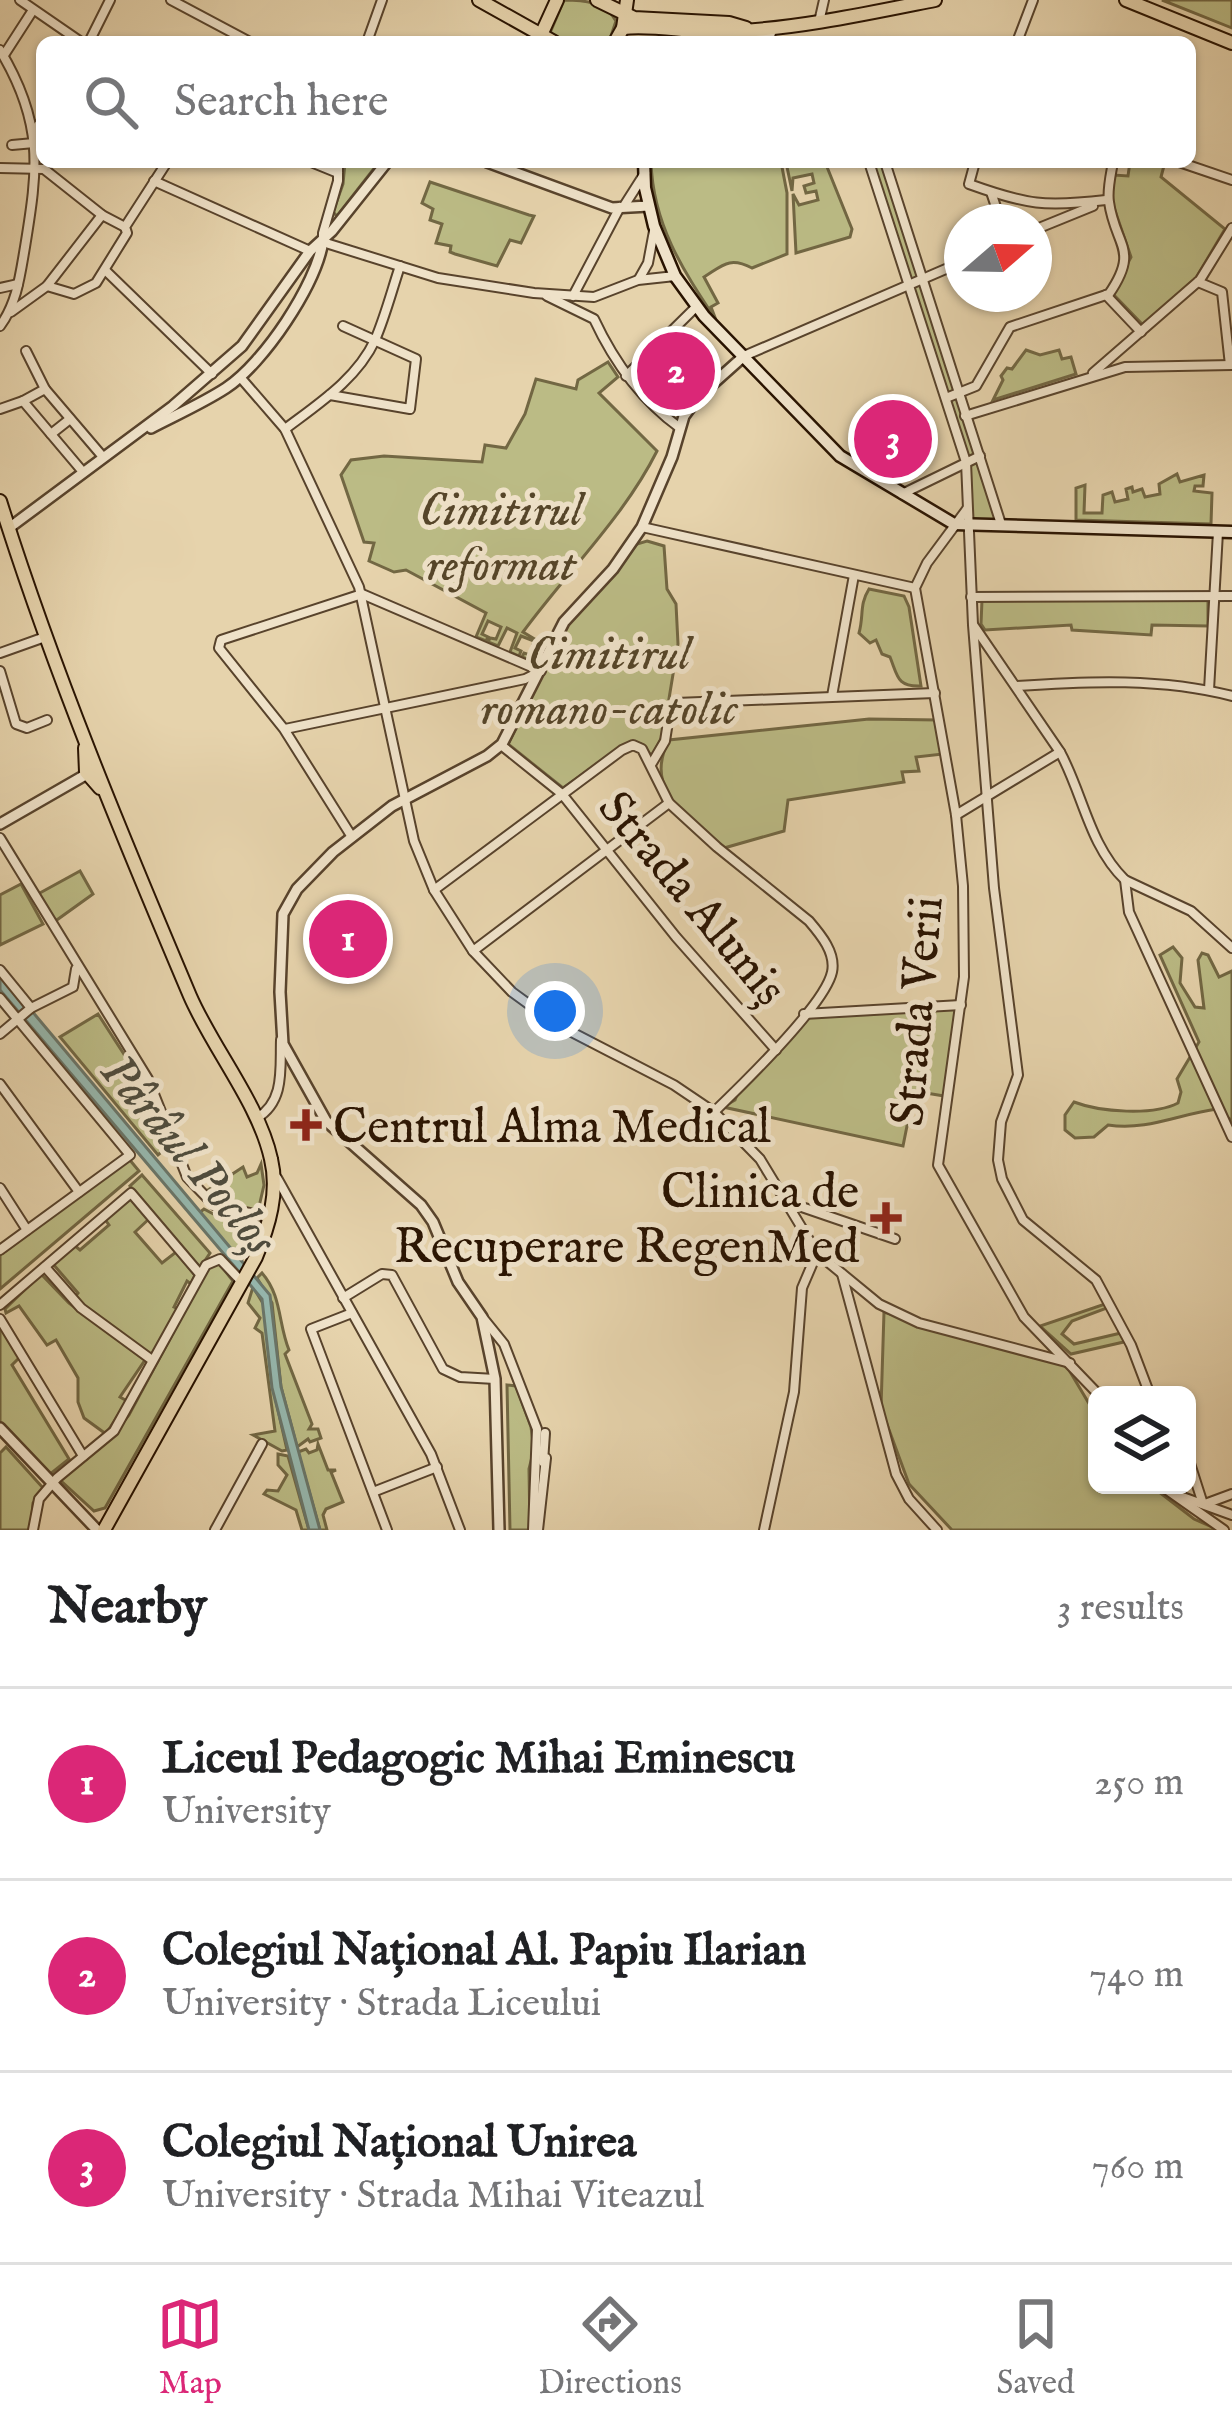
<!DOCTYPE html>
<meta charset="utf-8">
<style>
:root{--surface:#fff;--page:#f2f2f2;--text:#202124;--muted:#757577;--line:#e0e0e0;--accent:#db2777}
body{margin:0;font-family:"IM FELL English",serif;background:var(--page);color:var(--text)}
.controls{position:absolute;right:36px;bottom:36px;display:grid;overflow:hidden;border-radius:18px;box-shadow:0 3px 9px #0004}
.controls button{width:108px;height:108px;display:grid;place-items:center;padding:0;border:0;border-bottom:3px solid var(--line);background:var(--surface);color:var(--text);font:60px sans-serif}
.compass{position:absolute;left:944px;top:204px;width:108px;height:108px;border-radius:50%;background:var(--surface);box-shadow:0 3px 9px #0004;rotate:70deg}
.you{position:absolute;left:555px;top:1011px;width:42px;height:42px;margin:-30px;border:9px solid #fff;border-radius:50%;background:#1a73e8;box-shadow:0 0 0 18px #1a73e833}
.badge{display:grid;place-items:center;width:78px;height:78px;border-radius:50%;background:var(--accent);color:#fff;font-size:39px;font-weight:700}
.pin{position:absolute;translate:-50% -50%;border:6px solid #fff;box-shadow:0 3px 12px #0006}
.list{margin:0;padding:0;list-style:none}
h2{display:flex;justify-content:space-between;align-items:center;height:156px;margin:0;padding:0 48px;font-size:51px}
h2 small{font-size:39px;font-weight:400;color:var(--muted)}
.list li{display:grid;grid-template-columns:78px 1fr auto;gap:36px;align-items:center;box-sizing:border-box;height:192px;padding:0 48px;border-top:3px solid var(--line)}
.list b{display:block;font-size:45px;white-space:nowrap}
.list p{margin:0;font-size:39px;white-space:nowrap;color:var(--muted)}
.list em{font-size:39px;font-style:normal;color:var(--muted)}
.icon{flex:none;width:66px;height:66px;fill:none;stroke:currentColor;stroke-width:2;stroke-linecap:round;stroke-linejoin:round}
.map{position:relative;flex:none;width:1232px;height:1530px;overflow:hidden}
.search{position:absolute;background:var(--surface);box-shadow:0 3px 9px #0004;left:36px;right:36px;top:36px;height:132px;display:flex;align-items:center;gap:30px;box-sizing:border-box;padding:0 42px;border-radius:18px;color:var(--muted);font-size:45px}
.sheet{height:732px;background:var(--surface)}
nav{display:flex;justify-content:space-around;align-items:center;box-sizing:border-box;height:168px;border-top:3px solid var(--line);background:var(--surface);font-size:33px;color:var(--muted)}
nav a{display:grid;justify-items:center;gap:6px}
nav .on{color:var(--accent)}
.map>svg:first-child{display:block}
.green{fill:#bbbb85;stroke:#726743;stroke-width:3}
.water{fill:#96b7ad;stroke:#6a7568;stroke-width:3}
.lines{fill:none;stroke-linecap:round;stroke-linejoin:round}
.minor-casing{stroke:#58432c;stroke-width:12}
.tertiary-casing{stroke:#58432c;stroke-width:14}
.secondary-casing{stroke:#291301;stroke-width:15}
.primary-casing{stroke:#291301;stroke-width:16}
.minor{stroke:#efe2c9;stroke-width:8}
.tertiary{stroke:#efe2c9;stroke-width:9}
.secondary{stroke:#efe2c9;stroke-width:10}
.primary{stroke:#e6d3ac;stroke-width:12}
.poi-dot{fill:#8f2418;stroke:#efe2c9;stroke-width:4.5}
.labels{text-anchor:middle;stroke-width:10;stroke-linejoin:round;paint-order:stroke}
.park-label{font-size:48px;font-style:italic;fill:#554529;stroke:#efe2c9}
.street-label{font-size:48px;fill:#291301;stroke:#efe2c9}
.poi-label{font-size:48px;fill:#291301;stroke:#efe2c9;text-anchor:start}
.water-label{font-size:51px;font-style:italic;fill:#4f4c3d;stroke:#efe2c9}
</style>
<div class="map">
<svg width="1232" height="1530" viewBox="0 0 1232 1530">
<rect width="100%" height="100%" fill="#e6d3ac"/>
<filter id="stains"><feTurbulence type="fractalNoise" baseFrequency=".00167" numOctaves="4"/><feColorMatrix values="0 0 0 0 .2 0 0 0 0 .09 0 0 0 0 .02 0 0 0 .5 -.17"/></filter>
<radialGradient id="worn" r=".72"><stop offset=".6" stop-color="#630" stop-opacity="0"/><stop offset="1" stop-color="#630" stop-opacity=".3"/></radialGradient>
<g class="green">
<path d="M 564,0 C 583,0 606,2 616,21 L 609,42 L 568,42 L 550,33 Z"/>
<polygon points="1162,0 1232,0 1232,28"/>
<polygon points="345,162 376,166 337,216 333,212 343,184"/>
<path d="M 651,162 L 721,162 L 723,165 L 727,162 L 781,162 L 787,193 L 787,254 L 752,268 C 729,256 722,266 704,277 L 718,303 L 711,307 L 716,320 C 683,270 653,225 651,162 Z"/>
<polygon points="786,162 825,162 852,229 850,237 796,253 793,194 799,205 818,200 816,191 806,193 804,186 814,183 812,174 793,178 792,191"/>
<polygon points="869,162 885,162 1002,526 970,526 966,462"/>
<polygon points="1130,162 1165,162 1161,177 1225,229 1196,278 1143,325 1112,293 1131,257 1111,199 1114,175 1128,176"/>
<polygon points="430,182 529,215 534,216 521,243 510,240 497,266 455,254 450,252 451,246 436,243 442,224 430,220 433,209 422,203"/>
<polygon points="1026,350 1040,355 1059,350 1062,359 1071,357 1076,374 993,400 1003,380 1001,376 1007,368 1012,369"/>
<polygon points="656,356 687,388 665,407 647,390 655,380 650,376 645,380 638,373"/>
<path d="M 608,362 L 618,377 L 599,393 L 657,451 C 624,517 567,572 523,632 L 548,647 L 540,664 L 522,657 L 524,653 L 530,655 L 534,641 L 521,636 L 515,648 L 521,651 L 519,656 L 510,652 L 517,633 L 507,628 L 498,646 L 488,642 L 490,638 L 496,639 L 501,627 L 488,621 L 482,634 L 488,637 L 486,641 L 476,637 L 486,613 L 406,570 L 394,572 L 369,561 L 374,543 L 364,542 L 341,475 L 351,460 L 384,456 L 482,462 L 485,445 L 506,448 L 525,414 L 536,379 L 576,389 L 578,380 Z"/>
<polygon points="1177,474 1180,482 1204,475 1203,486 1195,486 1194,491 1212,493 1211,524 1076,520 1076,488 1085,485 1084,513 1102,513 1103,495 1112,492 1115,502 1128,499 1126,489 1132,487 1133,492 1142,489 1145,497 1160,494 1159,484"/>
<polygon points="647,541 664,546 667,589 676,604 678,644 663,735 652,756 641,744 626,744 563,788 508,744 563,630 637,544"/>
<path d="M 869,589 L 904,596 L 909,607 L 921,686 C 897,687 898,677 890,657 L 882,654 L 876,640 L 870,643 L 859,633 C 864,616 859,605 869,589 Z"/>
<polygon points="1208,599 1208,626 1152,625 1151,635 1072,630 1071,625 985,630 981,624 982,600"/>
<path d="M 869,719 L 938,720 L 943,754 L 916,757 L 919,771 L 902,772 L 904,782 L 788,800 L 784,831 L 724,848 C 689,818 642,791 669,740 Z"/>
<polygon points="80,871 93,894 54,922 38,894"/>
<polygon points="21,884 43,924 0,945 0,895"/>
<path d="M 1173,947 L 1182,958 L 1180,983 L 1195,1007 L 1204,1008 L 1198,960 L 1202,953 L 1208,955 L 1219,977 L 1232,971 L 1232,1121 L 1217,1109 C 1179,1114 1147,1131 1108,1125 L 1094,1137 L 1075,1138 L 1065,1130 L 1065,1115 L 1074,1102 C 1100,1112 1153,1116 1178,1103 L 1181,1092 L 1177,1079 L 1199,1042 L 1160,955 Z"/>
<polygon points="955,1008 958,1011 944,1096 914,1091 903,1146 723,1107 735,1100 738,1092 805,1017"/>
<polygon points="98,1014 147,1090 171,1144 158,1155 60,1037"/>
<polygon points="129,1159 139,1171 0,1289 0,1255"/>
<polygon points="261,1164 264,1185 258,1211 224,1204 230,1200 225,1192 213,1200 205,1192 243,1167 247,1177 257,1173"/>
<polygon points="142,1175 210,1253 200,1268 130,1186"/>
<polygon points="131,1196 150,1218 135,1232 162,1263 176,1252 195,1275 191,1284 187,1281 174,1307 178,1309 151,1356 74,1298 78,1293 53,1264 74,1245 80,1250 109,1225 104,1218"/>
<polygon points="204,1209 219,1217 222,1214 260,1221 241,1262 199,1213"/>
<polygon points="218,1262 233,1281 105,1508 94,1511 60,1480 117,1430 129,1415 209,1266"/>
<path d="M 262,1273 C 282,1296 278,1323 289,1350 L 285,1354 L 312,1424 L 309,1429 L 318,1429 L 321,1438 L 310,1442 L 308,1439 L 297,1447 L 281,1387 L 272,1303 L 257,1278 Z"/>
<polygon points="41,1274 69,1303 145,1360 120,1397 127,1401 106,1434 84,1418 78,1402 78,1378 56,1340 47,1345 19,1306 6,1313 5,1309"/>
<polygon points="253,1287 264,1305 273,1388 287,1450 282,1451 253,1435 275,1431 262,1333 255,1328 260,1318 248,1303"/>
<polygon points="1108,1303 1107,1308 1072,1321 1062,1334 1074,1344 1121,1333 1128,1341 1071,1354 1040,1326"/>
<polygon points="884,1312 1066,1365 1097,1417 1097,1485 1150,1485 1194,1519 1219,1530 952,1530 909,1484 881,1408"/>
<polygon points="0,1322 21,1356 12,1365 69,1459 49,1475 0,1422"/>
<polygon points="507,1385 516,1386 531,1427 534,1449 529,1469 530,1530 510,1530"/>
<polygon points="318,1444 328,1470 336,1470 331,1472 343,1502 326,1509 323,1515 327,1530 320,1530 298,1452 306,1449 309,1453 317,1450"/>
<polygon points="6,1447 44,1489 33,1503 31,1530 0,1530 0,1453"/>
<polygon points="278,1454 288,1456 309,1530 302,1530 296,1510 264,1494 267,1490 278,1491 287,1475 278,1465"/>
</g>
<polygon class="water" points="0,973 270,1295 281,1387 320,1530 309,1530 272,1388 262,1299 0,990"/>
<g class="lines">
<defs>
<g id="minor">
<polyline points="20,0 81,42"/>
<polyline points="171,0 250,42"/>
<polyline points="819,22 824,0"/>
<polyline points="89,42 110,0"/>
<polyline points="367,42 382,0"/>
<polyline points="744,42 771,33"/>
<polyline points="1017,42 1033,0"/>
<path d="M 0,50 C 44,123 38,168 25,247 C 20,276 17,303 0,326"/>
<polyline points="4,55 33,10"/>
<polyline points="33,131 42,121"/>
<polyline points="12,145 34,143"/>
<polyline points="311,162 338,173"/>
<polyline points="338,162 338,181 323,233 323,241 329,244 438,278 534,293 594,297 638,280 675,276"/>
<polyline points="869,162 966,462 973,625 994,888 1018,1075 1001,1122 998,1160 1002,1179 1023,1220 1096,1280 1131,1345 1150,1395"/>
<polyline points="885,162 1001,524"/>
<path d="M 975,162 L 969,184 C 1027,205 1045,207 1106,200"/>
<polyline points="1179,162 1232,180"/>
<polyline points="0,168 44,169 102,215 125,227"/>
<polyline points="154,181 310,251"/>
<polyline points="991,192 1001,222"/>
<polyline points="624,206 645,173"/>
<polyline points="1034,230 1093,206"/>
<polyline points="106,271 212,374"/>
<polyline points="639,279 648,263 654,231"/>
<polyline points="1198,282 1222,292 1230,365"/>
<polyline points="47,286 74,294 96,283 127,233 125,227 167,162"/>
<polyline points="0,288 18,284"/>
<polyline points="1106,295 1141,332"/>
<path d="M 547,296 L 594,319 C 614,362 640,399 680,428"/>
<polyline points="573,296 620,207"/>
<polyline points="11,312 47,286 102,215"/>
<polyline points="26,351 45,389"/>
<polyline points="744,356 962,262"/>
<polyline points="1093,373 1200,280 1232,228"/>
<polyline points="626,376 696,307"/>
<polyline points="240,377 285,429 359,587 414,841 434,890 473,951 512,992 556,1024 674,1085 714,1112 760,1159 817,1253 879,1304 919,1323 1070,1363"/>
<polyline points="330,395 410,409 416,359 343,326"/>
<path d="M 946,398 L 976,386 L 1010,327 L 1109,294 C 1140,249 1115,246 1109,202 C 1107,190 1111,174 1113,162"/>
<polyline points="0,409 23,401"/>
<polyline points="965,416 1125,367 1232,365"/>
<path d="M 285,429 C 318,404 357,379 375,340 C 385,317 392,290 400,266"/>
<polyline points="51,434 70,419"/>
<polyline points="83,472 23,401 45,389 103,457"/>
<polyline points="902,494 980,456"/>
<polyline points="967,509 927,563 915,588 956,815 963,886 964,977 938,1165 1024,1317 1099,1395"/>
<polyline points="642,527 915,588"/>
<polyline points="971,597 1232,596"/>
<path d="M 974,626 L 1060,752 C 1083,794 1089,845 1125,880 L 1191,911 L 1232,948"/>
<polyline points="0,653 45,637"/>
<polyline points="0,671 16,724 27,728 47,720"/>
<path d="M 1017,686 C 1088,681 1163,678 1232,696"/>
<polyline points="1209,690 1218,532"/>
<polyline points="832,696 854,575"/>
<polyline points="285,729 525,679 539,672"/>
<polyline points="501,745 562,794 676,937 776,1050"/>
<polyline points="652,763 665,741 670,709 676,703 935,693"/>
<polyline points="956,815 1060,752"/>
<polyline points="352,837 284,729 219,648 221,640 362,594 541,671"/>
<polyline points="0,838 148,1079 187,1177 214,1205 268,1217"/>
<polyline points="1125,880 1129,912 1232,1137"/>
<path d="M 434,890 L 622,750 L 633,745 L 642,749 L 669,803 L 717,847 L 809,921 C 821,935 836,953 832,972 C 825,1005 741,1086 714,1112"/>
<polyline points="473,951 669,803"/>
<polyline points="0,970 31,1008"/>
<polyline points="0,998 130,1155 0,1250"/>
<polyline points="804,1014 961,1005"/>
<polyline points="0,1034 31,1008 73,987 76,969"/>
<polyline points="0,1084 79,1192"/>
<path d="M 257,1118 C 285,1101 280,1069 281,1040"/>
<polyline points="277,1178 431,1454 460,1530"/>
<polyline points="0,1188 27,1230"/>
<polyline points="790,1203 895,1239"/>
<polyline points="45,1267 81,1308 152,1360"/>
<polyline points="842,1274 896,1474 909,1499 937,1530"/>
<polyline points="343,1298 382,1274 392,1275 443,1369 460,1377 495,1379"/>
<polyline points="0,1305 131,1193 199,1273"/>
<polyline points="352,1313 311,1329 387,1530"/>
<polyline points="483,1318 504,1344 537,1429 533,1530"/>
<polyline points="0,1319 83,1456"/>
<polyline points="1187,1454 1203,1504"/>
<polyline points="543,1462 545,1433"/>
<polyline points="1160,1485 1224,1530"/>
<polyline points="373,1492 437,1467"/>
<polyline points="1177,1495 1232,1515"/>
<polyline points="1205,1504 1232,1494"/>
<polyline points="33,1530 39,1499 57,1478 114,1431 206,1265 220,1259 241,1281"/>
<polyline points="215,1530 262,1444"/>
<polyline points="538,1530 546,1458"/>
<polyline points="764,1530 794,1392 802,1288 817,1253"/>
</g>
<g id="tertiary">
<polyline points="487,162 612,208 649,206"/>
<path d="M 151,428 C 176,415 203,403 226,388 C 264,363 316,285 323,241"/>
<polyline points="9,528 173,406 242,346 310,251 332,231 387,162"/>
<polyline points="0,824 87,774"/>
<polyline points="0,1428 97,1530"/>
<polyline points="499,1530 495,1379 482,1317 458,1282 433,1222 421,1205 326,1121 283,1044 280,992 283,914 297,889 333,852 392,806 487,756 502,744 564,622 613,569 642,527 672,457 684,416 698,397 744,356"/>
</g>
<polyline id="secondary" points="644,162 645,188 654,226 675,276 704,316 840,456 954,524 1232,532"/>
<g id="primary">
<polyline points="479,0 554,42"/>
<polyline points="597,0 634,18 729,23 746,28"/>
<polyline points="1126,0 1232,43"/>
<path d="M 623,28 C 656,24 691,34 725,32 C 796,29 865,14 935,0"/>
<polyline points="541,35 557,0"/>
<polyline points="615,42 623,28 627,0"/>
<path d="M 0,501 C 53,670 121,833 190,996 C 213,1049 259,1104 271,1159 C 279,1192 269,1226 256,1257 L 104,1530"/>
<polyline points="85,748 86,772 100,788"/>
</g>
</defs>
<use href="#minor" class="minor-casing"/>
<use href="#tertiary" class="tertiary-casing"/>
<use href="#secondary" class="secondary-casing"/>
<use href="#primary" class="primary-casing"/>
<use href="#minor" class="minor"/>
<use href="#tertiary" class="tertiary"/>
<use href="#secondary" class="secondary"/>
<use href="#primary" class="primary"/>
</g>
<g class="poi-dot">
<path d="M300 1107h12v12h12v12h-12v12h-12v-12h-12v-12h12z"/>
<path d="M880 1200h12v12h12v12h-12v12h-12v-12h-12v-12h12z"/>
</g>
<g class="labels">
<g class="park-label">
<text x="501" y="525">Cimitirul<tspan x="501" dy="55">reformat</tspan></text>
<text x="609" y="669">Cimitirul<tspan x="609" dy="55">romano-catolic</tspan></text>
</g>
<g class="street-label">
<text transform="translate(694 897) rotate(50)" y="17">Strada Aluniș</text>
<text transform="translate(915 1011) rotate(-85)" y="17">Strada Verii</text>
</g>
<g class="poi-label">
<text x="333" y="1142">Centrul Alma Medical</text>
<text x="859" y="1207" text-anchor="end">Clinica de<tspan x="859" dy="55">Recuperare RegenMed</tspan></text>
</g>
<g class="water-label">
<text transform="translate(191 1153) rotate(50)" y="18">Pârâul Pocloș</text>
</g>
</g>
<rect width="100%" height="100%" filter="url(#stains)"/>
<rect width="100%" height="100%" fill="url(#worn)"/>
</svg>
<div class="controls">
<button><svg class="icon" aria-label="layers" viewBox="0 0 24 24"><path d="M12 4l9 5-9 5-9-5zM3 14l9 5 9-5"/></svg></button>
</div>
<svg class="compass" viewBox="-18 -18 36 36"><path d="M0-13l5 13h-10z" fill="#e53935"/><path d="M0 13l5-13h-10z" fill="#757577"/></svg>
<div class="you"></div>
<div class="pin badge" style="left:348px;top:939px">1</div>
<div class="pin badge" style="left:676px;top:371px">2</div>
<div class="pin badge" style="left:893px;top:439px">3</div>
<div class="search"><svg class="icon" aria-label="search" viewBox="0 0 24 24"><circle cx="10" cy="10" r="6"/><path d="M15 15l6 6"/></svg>Search here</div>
</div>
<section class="sheet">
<h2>Nearby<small>3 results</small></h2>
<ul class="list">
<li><span class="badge">1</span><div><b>Liceul Pedagogic Mihai Eminescu</b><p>University</p></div><em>250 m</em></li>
<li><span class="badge">2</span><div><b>Colegiul Național Al. Papiu Ilarian</b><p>University · Strada Liceului</p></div><em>740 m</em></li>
<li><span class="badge">3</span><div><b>Colegiul Național Unirea</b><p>University · Strada Mihai Viteazul</p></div><em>760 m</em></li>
</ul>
</section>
<nav>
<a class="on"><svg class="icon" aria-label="map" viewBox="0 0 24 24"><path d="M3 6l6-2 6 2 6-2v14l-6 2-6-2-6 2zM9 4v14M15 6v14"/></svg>Map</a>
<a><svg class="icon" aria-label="directions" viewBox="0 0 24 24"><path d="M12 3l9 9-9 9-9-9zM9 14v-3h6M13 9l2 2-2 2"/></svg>Directions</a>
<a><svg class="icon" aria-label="saved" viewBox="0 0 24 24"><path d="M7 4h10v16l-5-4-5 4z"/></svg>Saved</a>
</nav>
